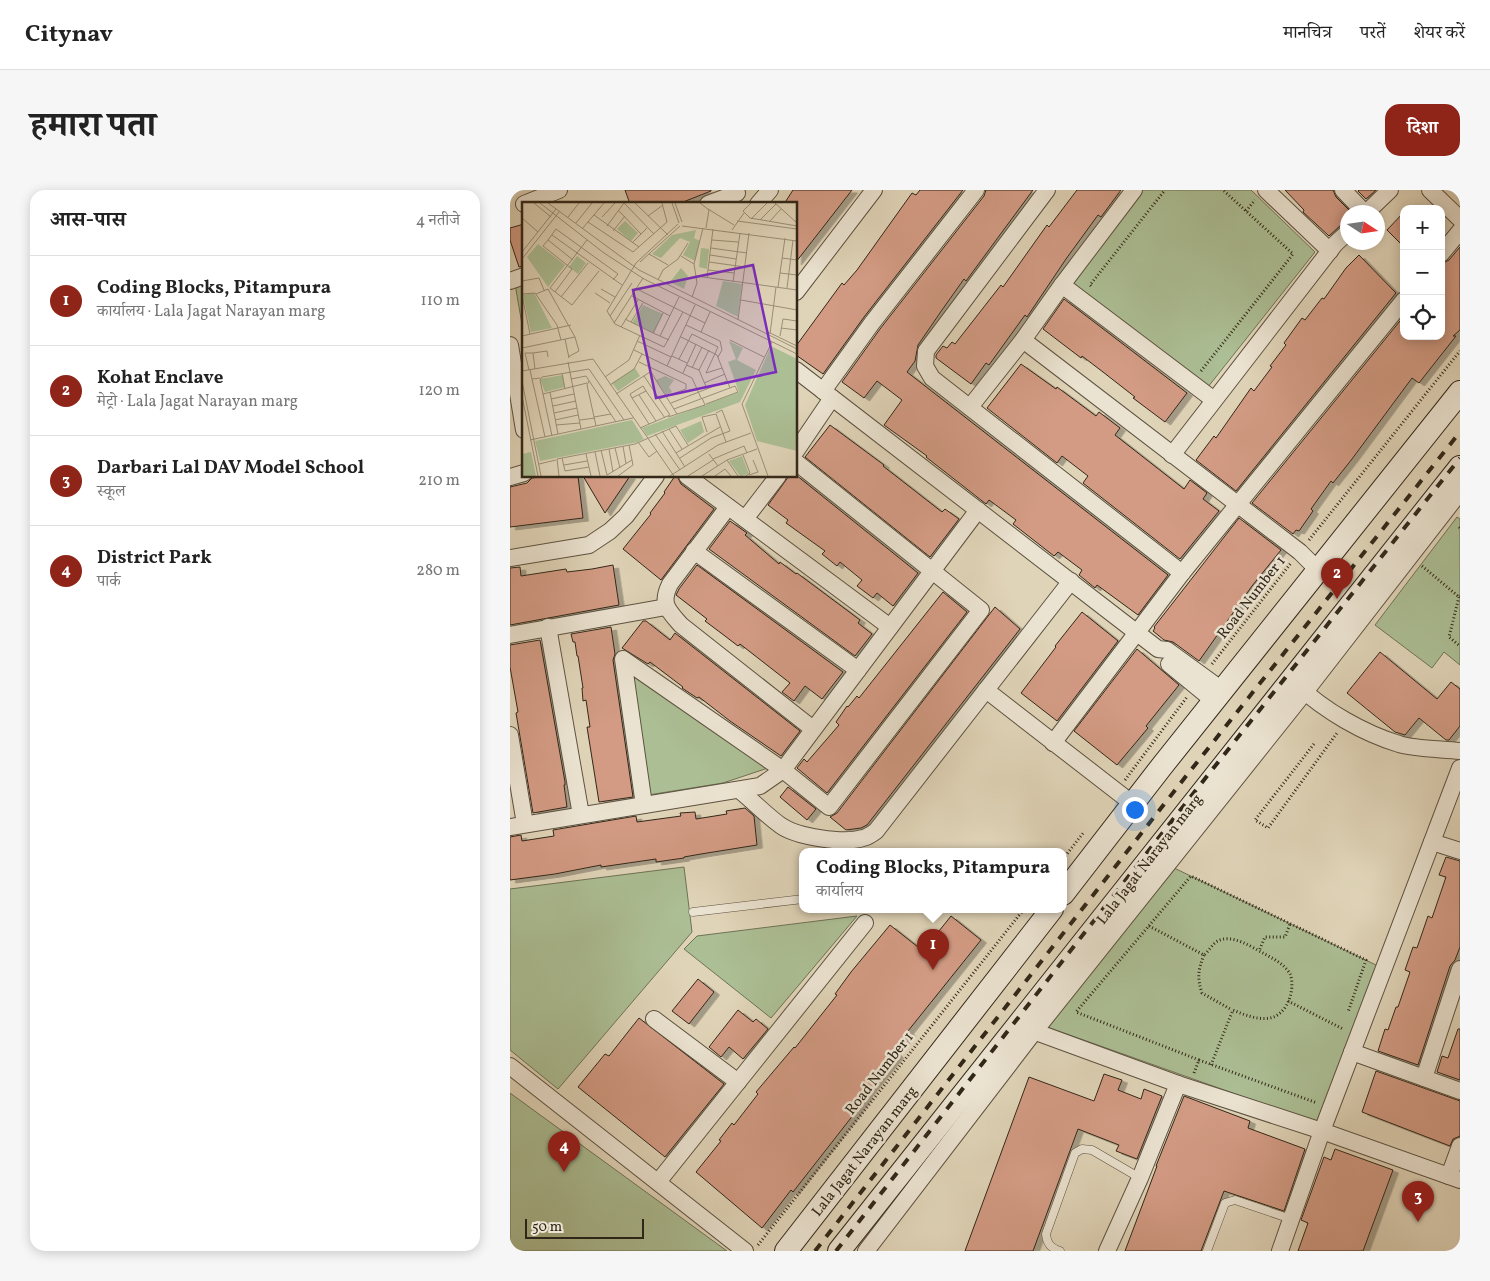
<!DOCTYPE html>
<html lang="hi">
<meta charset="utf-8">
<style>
:root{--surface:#fff;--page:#f6f6f6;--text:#222;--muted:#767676;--line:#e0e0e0;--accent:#8f2418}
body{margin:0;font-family:Vollkorn,"Noto Serif Devanagari",serif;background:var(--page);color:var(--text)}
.controls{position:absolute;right:15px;top:15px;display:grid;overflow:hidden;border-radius:10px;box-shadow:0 2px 12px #0003}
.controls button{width:45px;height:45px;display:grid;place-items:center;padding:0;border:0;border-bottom:1px solid var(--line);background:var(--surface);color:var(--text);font:25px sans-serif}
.compass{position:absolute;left:830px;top:15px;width:45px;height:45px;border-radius:50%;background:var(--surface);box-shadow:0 2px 12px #0003;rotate:102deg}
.scale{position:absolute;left:15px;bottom:12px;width:119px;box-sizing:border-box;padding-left:5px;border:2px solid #312718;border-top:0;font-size:14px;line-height:18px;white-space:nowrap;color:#312718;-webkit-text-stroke:4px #ebe3d1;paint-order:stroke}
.you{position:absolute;left:624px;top:619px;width:18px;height:18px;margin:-12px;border:4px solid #fff;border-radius:50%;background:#1a73e8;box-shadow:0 0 0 8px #1a73e833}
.badge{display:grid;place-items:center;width:32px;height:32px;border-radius:50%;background:var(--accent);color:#fff;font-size:16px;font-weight:700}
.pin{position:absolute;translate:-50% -41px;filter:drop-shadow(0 1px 2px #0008)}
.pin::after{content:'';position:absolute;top:26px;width:18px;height:15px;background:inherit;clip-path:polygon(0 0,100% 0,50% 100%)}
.popup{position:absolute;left:289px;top:658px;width:268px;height:65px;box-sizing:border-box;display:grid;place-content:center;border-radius:10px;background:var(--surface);filter:drop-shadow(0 1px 4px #0005);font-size:16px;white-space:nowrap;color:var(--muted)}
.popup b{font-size:19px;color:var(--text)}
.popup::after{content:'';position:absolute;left:50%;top:100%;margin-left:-10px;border:10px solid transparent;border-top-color:var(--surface)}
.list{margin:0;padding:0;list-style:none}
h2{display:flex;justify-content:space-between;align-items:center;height:65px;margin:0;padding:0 20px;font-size:21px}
h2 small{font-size:16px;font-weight:400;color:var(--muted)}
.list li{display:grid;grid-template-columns:32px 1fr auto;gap:15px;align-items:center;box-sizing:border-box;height:90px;padding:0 20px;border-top:1px solid var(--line)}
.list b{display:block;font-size:19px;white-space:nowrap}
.list p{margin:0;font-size:16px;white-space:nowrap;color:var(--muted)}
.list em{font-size:16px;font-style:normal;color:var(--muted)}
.icon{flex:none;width:28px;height:28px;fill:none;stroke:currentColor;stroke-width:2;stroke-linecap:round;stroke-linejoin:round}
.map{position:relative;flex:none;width:950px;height:1061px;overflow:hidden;border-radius:15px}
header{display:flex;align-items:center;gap:30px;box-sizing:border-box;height:70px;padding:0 25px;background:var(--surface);border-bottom:1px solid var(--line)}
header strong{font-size:24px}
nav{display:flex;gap:28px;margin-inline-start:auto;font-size:18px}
.intro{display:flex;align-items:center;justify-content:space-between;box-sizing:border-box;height:120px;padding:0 30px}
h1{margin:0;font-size:35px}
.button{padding:12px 22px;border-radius:15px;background:var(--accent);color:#fff;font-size:18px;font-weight:700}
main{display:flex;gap:30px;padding:0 30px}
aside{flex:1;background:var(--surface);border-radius:15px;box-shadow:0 2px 12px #0003}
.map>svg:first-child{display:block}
.green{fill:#acbe94;stroke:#6e7256}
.building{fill:#d39b84;stroke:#312718;filter:url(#shadow)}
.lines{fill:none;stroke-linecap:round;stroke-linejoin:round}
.lane-casing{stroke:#5d5240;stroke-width:9}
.street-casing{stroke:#5d5240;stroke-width:18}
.secondary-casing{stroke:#312718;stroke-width:24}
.path{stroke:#312718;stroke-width:3;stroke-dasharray:1 2.5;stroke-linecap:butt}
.lane{stroke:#ebe3d1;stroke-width:8}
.street{stroke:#ebe3d1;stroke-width:16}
.secondary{stroke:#ebe3d1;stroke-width:22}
.rail{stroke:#312718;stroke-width:4;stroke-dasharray:9 9;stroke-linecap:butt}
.labels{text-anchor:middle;stroke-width:5;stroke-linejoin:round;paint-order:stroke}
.street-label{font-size:15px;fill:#312718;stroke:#ebe3d1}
.inset-road{fill:none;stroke:#9a8f78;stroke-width:1}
.view{fill:#7b2cbf;fill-opacity:0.15;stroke:#7b2cbf;stroke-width:2.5}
.inset-edge{fill:none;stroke:#312718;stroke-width:2.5}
</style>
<header>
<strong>Citynav</strong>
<nav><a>मानचित्र</a><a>परतें</a><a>शेयर करें</a></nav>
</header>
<div class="intro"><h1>हमारा पता</h1><a class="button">दिशा</a></div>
<main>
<aside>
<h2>आस-पास<small>4 नतीजे</small></h2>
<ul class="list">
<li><span class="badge">1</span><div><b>Coding Blocks, Pitampura</b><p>कार्यालय · Lala Jagat Narayan marg</p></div><em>110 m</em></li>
<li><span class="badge">2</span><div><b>Kohat Enclave</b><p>मेट्रो · Lala Jagat Narayan marg</p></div><em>120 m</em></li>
<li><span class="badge">3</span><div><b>Darbari Lal DAV Model School</b><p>स्कूल</p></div><em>210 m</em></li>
<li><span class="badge">4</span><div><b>District Park</b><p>पार्क</p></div><em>280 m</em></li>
</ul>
</aside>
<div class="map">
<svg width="950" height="1061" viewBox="0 0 950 1061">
<defs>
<filter id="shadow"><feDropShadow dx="5.5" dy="3" stdDeviation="0" flood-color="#0004"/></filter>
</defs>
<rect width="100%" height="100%" fill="#e0d4b8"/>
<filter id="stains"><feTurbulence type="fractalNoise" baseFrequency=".004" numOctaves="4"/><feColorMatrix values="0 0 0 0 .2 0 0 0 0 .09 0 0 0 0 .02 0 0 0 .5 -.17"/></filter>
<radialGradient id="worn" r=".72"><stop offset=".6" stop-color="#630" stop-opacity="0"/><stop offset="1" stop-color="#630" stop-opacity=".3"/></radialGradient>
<g class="green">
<polygon points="624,0 741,0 805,62 690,207 549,99"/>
<polygon points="14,84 14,146 4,88"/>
<polygon points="947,327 950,329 950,475 934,462 922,478 865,435"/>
<polygon points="123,475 258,578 213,593 132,606"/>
<polygon points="174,677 182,742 48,899 0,860 0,699"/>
<polygon points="662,677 868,776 807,933 537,837"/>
<polygon points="347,726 261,828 174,759 187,746"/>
<polygon points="0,903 217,1061 0,1061"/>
</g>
<g class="building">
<polygon points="115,0 201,0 201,1 168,14 120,14"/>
<polygon points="283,0 342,0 286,72 286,14 274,14"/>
<polygon points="410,0 453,0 354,127 313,184 286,165 286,156 332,93 334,95 347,80 402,3 406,5"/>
<polygon points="476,0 523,0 456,91 454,89 432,120 408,155 405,171 397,182 658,385 628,425 587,395 585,398 569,385 572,380 548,362 544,366 503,334 506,330 479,310 476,314 416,267 417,266 374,235 392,210 367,191 354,208 332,192 370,139 474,6"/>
<polygon points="567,0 611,0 591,27 588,25 556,69 517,127 515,125 479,175 476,173 461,194 426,168 426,165 433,156 437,158 442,152 445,154 491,95 493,97 537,35 539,37"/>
<polygon points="775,0 823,0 826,7 841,22 838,22 838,32 831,35 819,46 793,22 794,20"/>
<polygon points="849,0 866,0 856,9 848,1"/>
<polygon points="894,22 894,57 877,40"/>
<polygon points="14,34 14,76 9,77 0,50 0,38"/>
<polygon points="950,57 950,140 943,146 946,146 909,193 902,188 842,269 823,293 821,291 801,319 803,321 789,341 786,340 783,344 742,313 894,126 894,146 931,146 931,74 939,70"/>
<polygon points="849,65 886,103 726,301 686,270 704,246 706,248 741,198 744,201 762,177 760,176 776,155 774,153 792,128 795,130 812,108 814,109 836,78"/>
<polygon points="554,109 677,203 655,232 623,208 625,207 593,182 572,166 571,168 533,139"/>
<polygon points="511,174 546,199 547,197 586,226 589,222 610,238 605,245 674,299 680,290 697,303 693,309 709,321 670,369 573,293 578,286 552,266 547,273 477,218"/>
<polygon points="320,235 374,275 373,276 432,322 435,319 449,329 420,367 295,267"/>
<polygon points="286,285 408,383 383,416 367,403 363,408 347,396 352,390 330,372 327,376 312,364 315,361 276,333 278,330 258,315 279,286"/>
<polygon points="37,286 68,286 73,328 0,337 0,297 17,293 22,288"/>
<polygon points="73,286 120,286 95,323"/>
<polygon points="165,286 167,286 171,294 204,319 151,390 113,359 141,324 140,323 155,303 154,302"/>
<polygon points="729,328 771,360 742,396 689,471 663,452 654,450 643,441 645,438 644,437"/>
<polygon points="220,331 237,343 235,345 269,374 270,372 286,384 287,383 350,430 348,433 362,444 345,466 199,359"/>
<polygon points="103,375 109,415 0,435 0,378 10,377 11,386 56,379 57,382 82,379"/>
<polygon points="187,375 333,482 312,509 295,496 284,511 272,502 280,493 230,454 228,456 211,443 195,431 197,429 166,405 169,399"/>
<polygon points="433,402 457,422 317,603 287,578 294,569 297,572 329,535 326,532 337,516 338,517 347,506 349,508"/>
<polygon points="485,417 510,439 357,635 351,638 336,640 320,627 327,623"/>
<polygon points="572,422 608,451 547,531 511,503 546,457 545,456"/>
<polygon points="133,431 136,431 160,450 165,443 290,541 271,566 220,531 189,507 187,508 172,498 173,497 140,472 138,474 112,458"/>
<polygon points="101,437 105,464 103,470 123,607 89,612 77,537 80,537 76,510 73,511 72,498 73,498 68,466 67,466 65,452 63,452 61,444"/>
<polygon points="30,450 55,592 55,595 54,595 57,617 23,623 6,523 8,522 0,477 0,455"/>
<polygon points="627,459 669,495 636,536 638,538 607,575 564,541"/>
<polygon points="870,462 927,509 941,492 950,499 950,536 939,550 936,550 909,528 895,545 885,542 837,503"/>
<polygon points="278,597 306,619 297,630 270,607"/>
<polygon points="235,618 244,626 247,655 191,664 174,667 174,668 146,672 146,669 91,677 91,675 45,684 0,690 0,647 11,645 12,651 44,646 43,640 126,626 127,632 171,626 170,623 185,622 186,629 217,624 216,621"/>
<polygon points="936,667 950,671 950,757 945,770 940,776 908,875 868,861 875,839 878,840 886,817 888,817 900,782 895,780 903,757 907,758 918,726 922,728 936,687 929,685"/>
<polygon points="441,726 471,750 398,841 400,843 385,862 388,865 356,905 357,906 344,924 283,1002 281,1000 252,1038 186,982 211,951 209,950 222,933 224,935 248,904 246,902 284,857 285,858 327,805 325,804 341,782 380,735 413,761"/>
<polygon points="188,789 204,802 179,834 162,821"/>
<polygon points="228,820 243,832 246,829 258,839 233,869 219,857 211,867 199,857"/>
<polygon points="129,828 214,894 155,967 68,897 95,864 99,866"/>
<polygon points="948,839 950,839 950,890 927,882 932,866 938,868"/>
<polygon points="866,881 950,911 950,946 943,949 940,956 852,922"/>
<polygon points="594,884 612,890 608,900 631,909 634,899 652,906 627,969 606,961 609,955 568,939 523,1061 455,1061 519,887 584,911"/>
<polygon points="674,906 740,931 738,938 795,959 774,1021 714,1001 691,1061 615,1061 647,976 646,976"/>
<polygon points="825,959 883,980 853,1061 788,1061 798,1033 791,1030 814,967 821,970"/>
</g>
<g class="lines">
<defs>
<g id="lane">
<polyline points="183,722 293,709"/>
<path d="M 550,1061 C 541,1058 537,1054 536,1044 L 565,963 L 572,959 L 582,960 L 630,988"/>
<polyline points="697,1061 715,1013 725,1010 781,1029"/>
</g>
<g id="street">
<polyline points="537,0 416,161 415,176 422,188 672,383"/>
<polyline points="624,0 552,95 704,210"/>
<polyline points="756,0 820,61"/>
<polyline points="833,0 854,22"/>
<polyline points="920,0 950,29"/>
<polyline points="14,14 49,0"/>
<polyline points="198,14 227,3"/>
<polyline points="248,14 260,0"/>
<polyline points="857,22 880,0"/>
<polyline points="931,64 950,41"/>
<polyline points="0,91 14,86"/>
<polyline points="286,102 364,0"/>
<polyline points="513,150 790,362 808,380"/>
<polyline points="0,155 14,240"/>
<polyline points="286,180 648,459 657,460 712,500"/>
<polyline points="313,201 362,133 466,0"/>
<polyline points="460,217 513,150 552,95"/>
<polyline points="286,261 322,208"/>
<polyline points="662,265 825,54 838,42"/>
<polyline points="177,286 380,437"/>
<polyline points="0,287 14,283"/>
<path d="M 218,317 L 160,394 C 150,414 158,420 171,435 L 303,539"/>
<polyline points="235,329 268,286"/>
<polyline points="184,361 348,480"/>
<polyline points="0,368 79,355 100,341 116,326 146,286"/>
<polyline points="38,437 71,625"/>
<polyline points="0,445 156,417"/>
<polyline points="659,474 704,511"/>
<path d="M 787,495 C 815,521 853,543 889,554 C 904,559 933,559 950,561"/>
<polyline points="476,500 623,614"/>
<polyline points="0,545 15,634"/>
<polyline points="543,553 672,383 894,110"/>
<path d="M 229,600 C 243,611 256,625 270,635 C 286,647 334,654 353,648 C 358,647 362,644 366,641 L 561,391"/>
<polyline points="134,615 113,469 273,580 319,617 471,420 286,272"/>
<polyline points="0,637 250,596 273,580 468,320"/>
<polyline points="922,652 950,661"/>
<polyline points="144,829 228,892"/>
<polyline points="515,838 668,894 812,941 950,990"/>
<polyline points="842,862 950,901"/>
<polyline points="0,876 235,1061"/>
<polyline points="914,888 950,779"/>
<polyline points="939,986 950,956"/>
<polyline points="148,992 355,733"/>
<polyline points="356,1061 524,842 795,502 950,302"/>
<polyline points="597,1061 630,988 668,894"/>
<polyline points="770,1061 812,941 950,578"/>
</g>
<g id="secondary">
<polyline points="553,704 652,576 950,202"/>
<polyline points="276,1061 542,719"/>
<polyline points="329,1061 950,277"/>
</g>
</defs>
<use href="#lane" class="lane-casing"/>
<use href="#street" class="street-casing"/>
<use href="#secondary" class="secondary-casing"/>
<g class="path">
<polyline points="736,21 745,10"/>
<polyline points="581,96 580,95 655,0"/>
<polyline points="691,181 783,64 713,0"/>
<polyline points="949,337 950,338"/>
<polyline points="799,350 950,161"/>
<polyline points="912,376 949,407 950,406"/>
<polyline points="949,407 939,447 950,456"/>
<polyline points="702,474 781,373"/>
<polyline points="804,554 745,630 758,638 827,543"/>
<polyline points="615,590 677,507"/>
<polyline points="553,669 574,642"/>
<path d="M 639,736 L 694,765 C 699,761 703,753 708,751 C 720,744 739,755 749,761"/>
<path d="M 694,765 C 688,780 687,788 692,803 L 722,820"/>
<polyline points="778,811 833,839"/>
<polyline points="689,870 807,913"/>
<path d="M 701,875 L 723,820 C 746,830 770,837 780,807 C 782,801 783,790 780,784 C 774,773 760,767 749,761 L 755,747 L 775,747 L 780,734"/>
<polyline points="684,883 689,870 566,822 681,686 856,770 838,822"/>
<polyline points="248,1055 514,719"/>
</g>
<use href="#lane" class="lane"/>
<use href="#street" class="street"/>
<use href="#secondary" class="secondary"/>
<g class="rail">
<polyline points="305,1061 673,590 950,242"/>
<polyline points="326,1061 686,600 950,268"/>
</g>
</g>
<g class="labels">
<g class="street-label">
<text transform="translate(741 407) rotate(-52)" y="5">Road Number 1</text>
<text transform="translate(639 669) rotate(-52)" y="5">Lala Jagat Narayan marg</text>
<text transform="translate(369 883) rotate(-52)" y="5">Road Number 1</text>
<text transform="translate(354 961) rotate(-52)" y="5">Lala Jagat Narayan marg</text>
</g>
</g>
<g transform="translate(12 12)">
<rect width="275" height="275" fill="#e0d4b8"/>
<path d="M 103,19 L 116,31 L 109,39 L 95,27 ZM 174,28 L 172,36 L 178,39 L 173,59 L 161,53 L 168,40 L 158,36 L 139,56 L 130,52 L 150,33 ZM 16,42 L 43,63 L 26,85 L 5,55 ZM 179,46 L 187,47 L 185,67 L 177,65 ZM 55,54 L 64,61 L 56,72 L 47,65 ZM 159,66 L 166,74 L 162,87 L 148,80 ZM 201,79 L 220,82 L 216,115 L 194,104 ZM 12,91 L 30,126 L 9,130 L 1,93 ZM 121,103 L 141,112 L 132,131 L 110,121 ZM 207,139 L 221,146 L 215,158 L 234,168 L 218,200 L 125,234 L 120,226 L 217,190 L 206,160 L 214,157 ZM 249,144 L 275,157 L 275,249 L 235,239 L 223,203 ZM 113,166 L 118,174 L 96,189 L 90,181 ZM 41,173 L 43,185 L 23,190 L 18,177 ZM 143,174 L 152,178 L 147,185 L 150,190 L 144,193 L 134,178 ZM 110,218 L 122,237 L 116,240 L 18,259 L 13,239 ZM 179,219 L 182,230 L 166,241 L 158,228 ZM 9,250 L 14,274 L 0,274 L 0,252 ZM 220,254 L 227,272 L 218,274 L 207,259 Z" fill="#acbe94"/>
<path class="inset-road" d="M 12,1 L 29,15M 18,1 L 82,51 L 122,77 L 275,152M 26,1 L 117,68 L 275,147M 102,1 L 132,32M 113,1 L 146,33M 150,1 L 157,21M 153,1 L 160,20M 178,1 L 187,8 L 184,26M 229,1 L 221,9 L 228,16 L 275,24M 253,1 L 275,21M 186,7 L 212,23M 97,9 L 119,32M 72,13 L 117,45M 126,14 L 141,3M 46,15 L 57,1M 80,15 L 93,1M 0,16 L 16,30M 229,17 L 245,1M 238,18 L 254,2M 215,19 L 275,27M 248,19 L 259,7M 66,20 L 111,50 L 145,20 L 140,1M 54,21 L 70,1M 156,22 L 114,61 L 85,109 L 93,122 L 142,145 L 161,110M 85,24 L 102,1M 160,24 L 275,39M 60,27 L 82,1M 210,28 L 222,11M 91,29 L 103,14M 30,33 L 100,83M 26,38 L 21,44 L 50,67 L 33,90M 65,38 L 28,86 L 50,103 L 77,69M 190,38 L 216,40M 110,41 L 125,26M 189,46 L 225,51M 0,50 L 34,7M 127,52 L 146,63M 188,53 L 214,57M 159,54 L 172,62 L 175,81 L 170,95M 260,56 L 275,58M 0,57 L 37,10M 51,58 L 26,38 L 34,27 L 96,72 L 91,78M 118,60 L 158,24M 187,60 L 223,65M 172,62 L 181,26M 186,68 L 212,71M 258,71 L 275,73M 174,74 L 275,88M 185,76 L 191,27M 136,78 L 141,68 L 156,57 L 166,41M 0,79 L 17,76 L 22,88M 211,80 L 218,31M 256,85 L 263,36M 265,86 L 271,38M 79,87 L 93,95M 115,87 L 183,121M 73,91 L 88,101M 0,92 L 13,91 L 35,123 L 39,138M 14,92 L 26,87 L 53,135M 0,93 L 8,132M 110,94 L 148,114M 39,95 L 66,61M 219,98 L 275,108M 88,114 L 110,81M 103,117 L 131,131 L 141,111M 216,118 L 227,31M 109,120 L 121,101M 92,121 L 121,76M 164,123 L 198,139 L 200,148 L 196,155M 99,125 L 116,98M 259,126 L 275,128M 244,129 L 275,144M 179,130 L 188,110M 131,131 L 147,138M 248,132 L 254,85M 0,134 L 49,123M 138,134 L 157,95M 258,134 L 261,117 L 275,119M 159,135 L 195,153 L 208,186M 43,137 L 47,156M 208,138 L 242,155M 115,139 L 149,155M 0,146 L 53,135 L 57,149 L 46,155M 112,148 L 170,176 L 179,196M 150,154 L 165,161M 157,157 L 170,132 L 196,145 L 184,171 L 200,166M 46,160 L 59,227M 117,160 L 164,182 L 164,187 L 137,197M 164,163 L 177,168 L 187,148M 145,164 L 173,103M 170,166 L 180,145M 13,167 L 11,151 L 25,149 L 26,155M 7,168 L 3,151 L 11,151M 8,168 L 10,177 L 18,176M 177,168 L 185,187M 0,169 L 71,157 L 152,274M 129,170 L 155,212M 161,171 L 174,142M 40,172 L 43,187M 83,175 L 107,158 L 118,133M 10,177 L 23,235M 49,177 L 64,174 L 94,220M 0,179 L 19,274M 67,179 L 65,183 L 74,224M 182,181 L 203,172M 88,183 L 112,167 L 120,152M 121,184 L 124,189 L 110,196 L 108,192 ZM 124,189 L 143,216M 28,190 L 36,232M 21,192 L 65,181M 94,192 L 128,170M 117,193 L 134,219M 0,194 L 16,274M 110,196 L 127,222M 29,197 L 52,192M 149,201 L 205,179M 31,204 L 54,199M 152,207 L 213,184 L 216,190 L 184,202M 32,211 L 55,206M 72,215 L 89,212M 146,215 L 183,203 L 180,196M 33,218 L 56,213M 58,218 L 73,216M 34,223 L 58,221M 118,226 L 148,213 L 122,174M 147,227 L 160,247M 140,229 L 163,265M 185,230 L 180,215 L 194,212 L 204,240M 133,232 L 158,268M 30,234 L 18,178 L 20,175 L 67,167 L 102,218M 8,238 L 111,216M 116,240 L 127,255 L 135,249M 101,244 L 104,262M 93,246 L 98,266M 87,247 L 91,270M 79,248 L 85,273 L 110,258M 73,250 L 78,274M 154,251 L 198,225M 64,252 L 69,274M 187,252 L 196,264M 221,253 L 228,271 L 224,274M 40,256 L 43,269 L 67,265M 158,256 L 189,236 L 208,229 L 200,208 L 194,211M 191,257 L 222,244 L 225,251M 205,258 L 216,274M 17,262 L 34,258M 42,263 L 65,259M 227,273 L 236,270 L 231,258M 37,274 L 35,257 L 113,242 L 154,224 L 166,243M 96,274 L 111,263 L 107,243M 148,274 L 196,243 L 229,231M 166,274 L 191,258M 180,274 L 205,258 L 235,247M 193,274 L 203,267 L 209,274M 246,274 L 220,202 L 250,140"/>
<path class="view" d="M 231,63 L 254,170 L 134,196 L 111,88 Z"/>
<rect width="275" height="275" class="inset-edge"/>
</g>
<rect width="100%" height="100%" filter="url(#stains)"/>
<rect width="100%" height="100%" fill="url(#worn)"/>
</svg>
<div class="controls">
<button>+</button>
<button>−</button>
<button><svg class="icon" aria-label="locate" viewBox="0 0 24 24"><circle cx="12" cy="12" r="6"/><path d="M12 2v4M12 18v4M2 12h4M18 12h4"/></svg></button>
</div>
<svg class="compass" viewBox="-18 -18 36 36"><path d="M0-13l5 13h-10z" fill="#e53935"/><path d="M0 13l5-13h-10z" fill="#767676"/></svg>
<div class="scale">50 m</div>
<div class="you"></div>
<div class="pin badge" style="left:423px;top:780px">1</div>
<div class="popup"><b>Coding Blocks, Pitampura</b>कार्यालय</div>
<div class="pin badge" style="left:827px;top:409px">2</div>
<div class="pin badge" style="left:908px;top:1032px">3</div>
<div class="pin badge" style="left:54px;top:982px">4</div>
</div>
</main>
